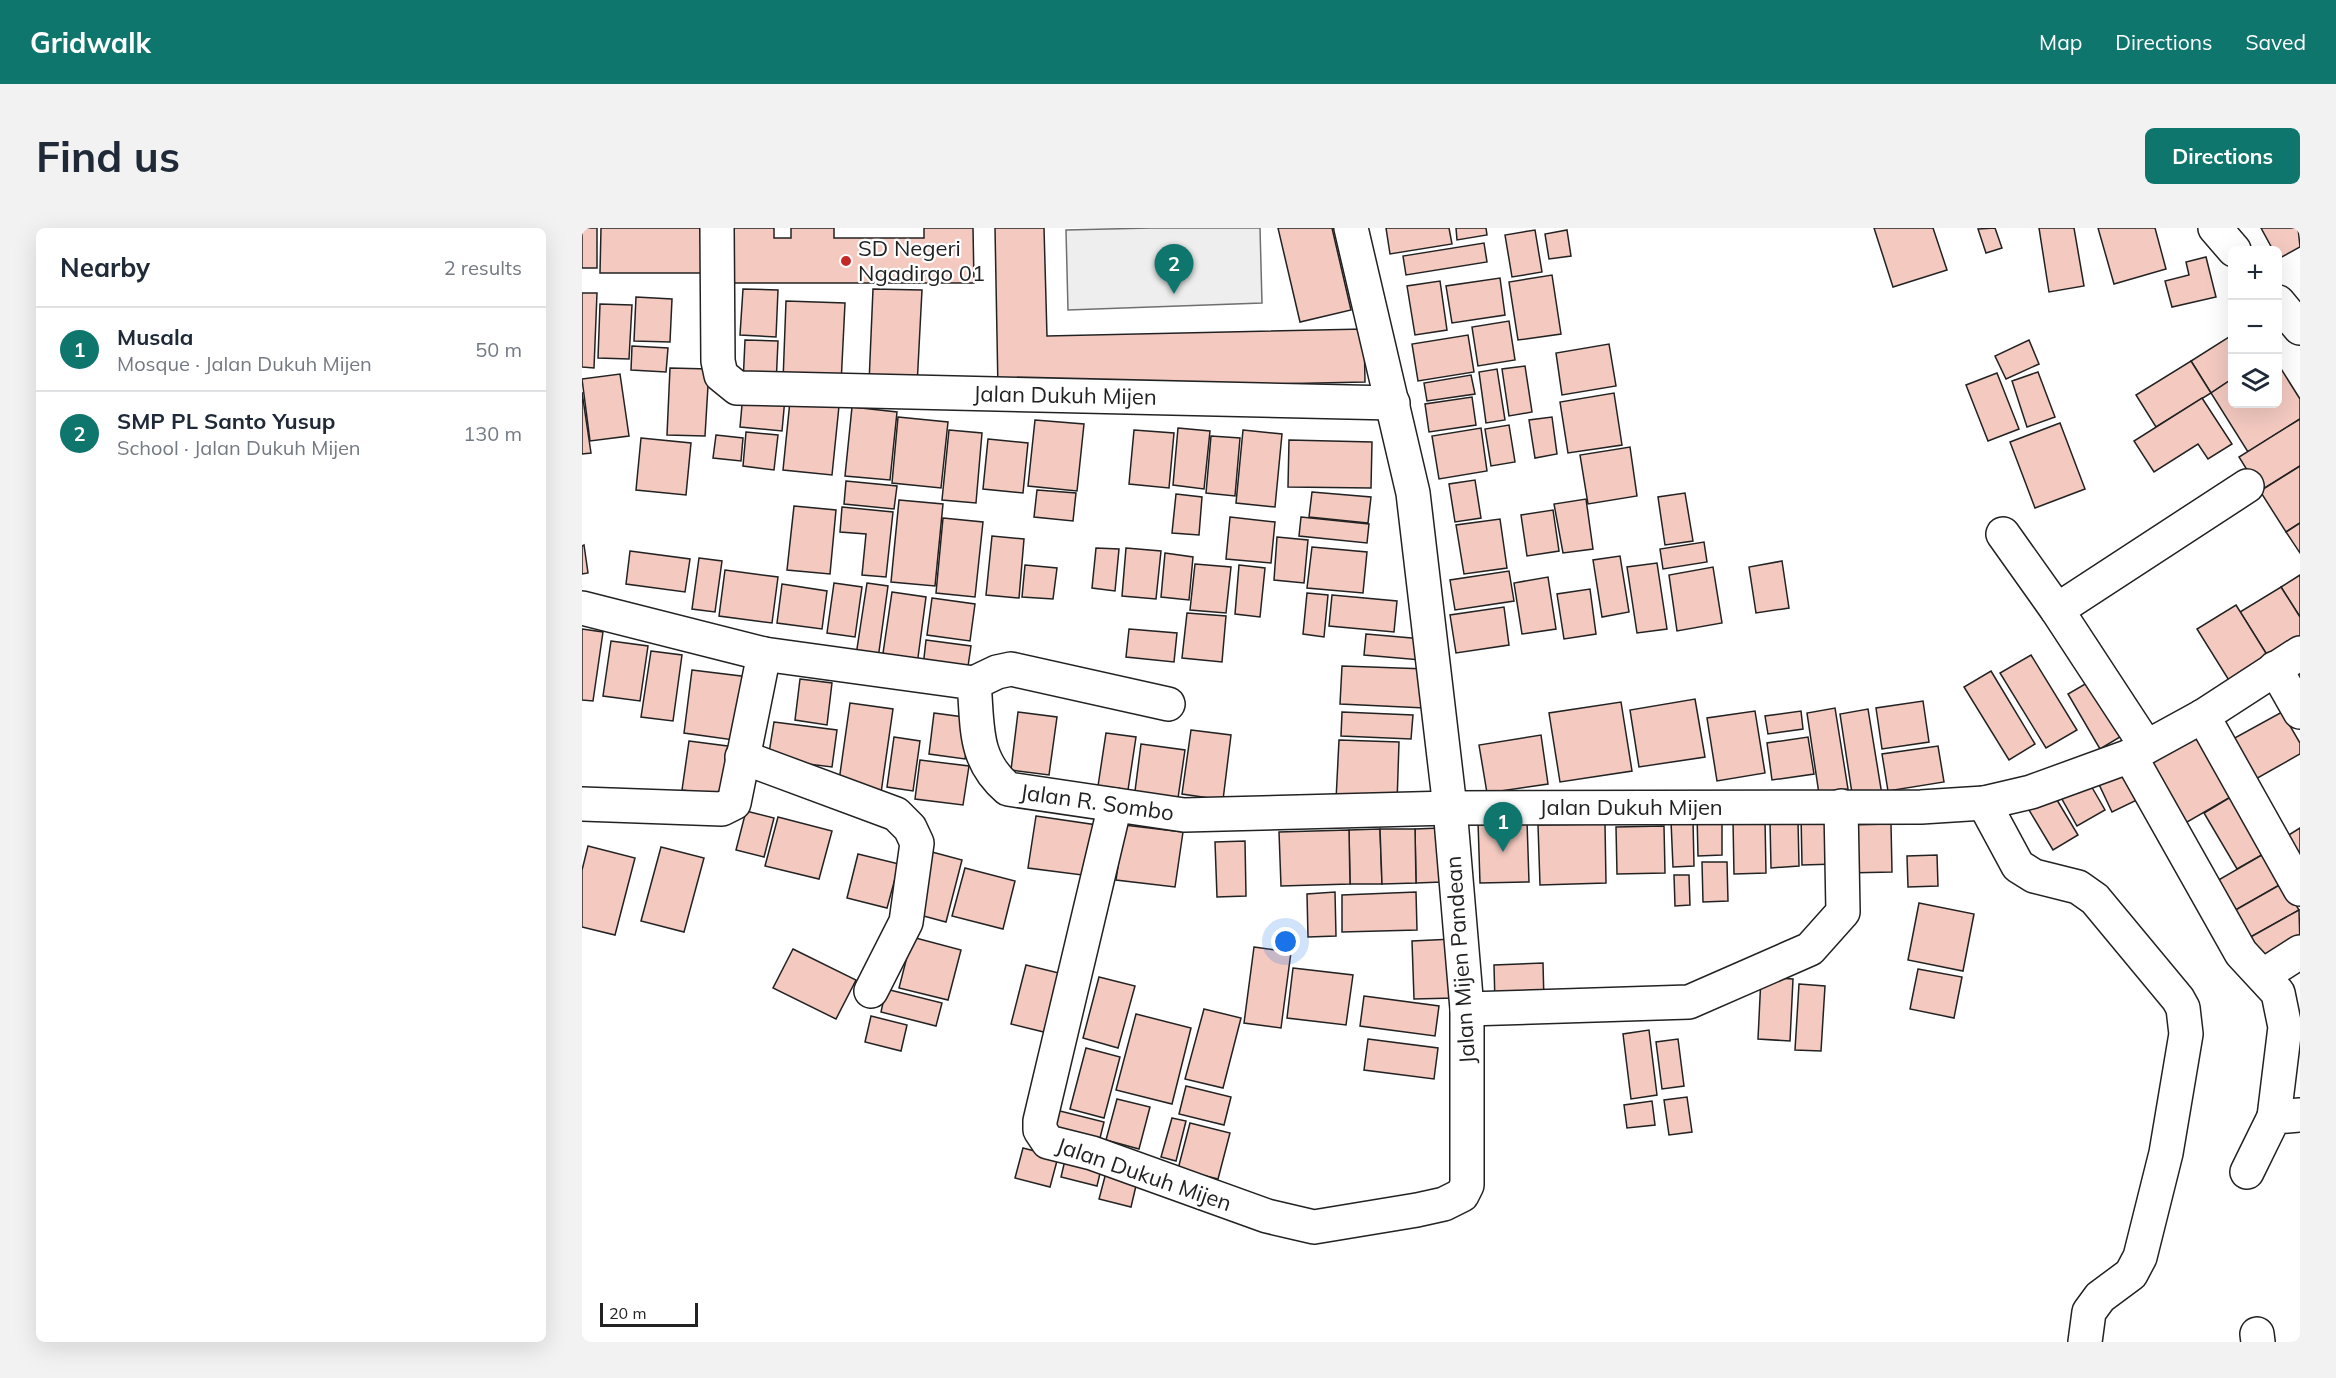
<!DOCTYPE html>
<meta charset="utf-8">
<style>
:root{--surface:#fff;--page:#f2f2f3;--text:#1f2937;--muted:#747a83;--line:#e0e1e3;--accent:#0f766e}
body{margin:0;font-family:Mulish,sans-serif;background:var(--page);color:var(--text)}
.controls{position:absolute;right:18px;top:18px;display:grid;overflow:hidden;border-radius:9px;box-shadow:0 6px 24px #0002}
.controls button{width:54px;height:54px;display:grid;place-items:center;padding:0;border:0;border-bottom:2px solid var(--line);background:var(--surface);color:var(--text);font:30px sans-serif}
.scale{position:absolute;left:18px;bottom:15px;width:98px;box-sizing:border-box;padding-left:6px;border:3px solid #222;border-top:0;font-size:16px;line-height:21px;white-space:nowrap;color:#222;-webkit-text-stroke:4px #fff;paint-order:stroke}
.you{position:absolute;left:704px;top:714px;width:21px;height:21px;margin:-15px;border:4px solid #fff;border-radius:50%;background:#1a73e8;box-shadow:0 0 0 9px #1a73e833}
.badge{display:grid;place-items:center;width:39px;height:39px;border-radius:50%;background:var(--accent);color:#fff;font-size:20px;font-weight:700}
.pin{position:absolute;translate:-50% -50px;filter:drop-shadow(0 2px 3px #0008)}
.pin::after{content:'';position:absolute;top:32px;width:21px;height:18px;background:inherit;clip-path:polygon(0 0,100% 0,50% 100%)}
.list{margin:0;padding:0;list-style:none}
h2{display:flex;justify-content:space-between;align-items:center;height:78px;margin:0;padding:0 24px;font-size:26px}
h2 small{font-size:20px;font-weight:400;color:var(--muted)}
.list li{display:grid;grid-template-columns:39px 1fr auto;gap:18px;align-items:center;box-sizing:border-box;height:84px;padding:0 24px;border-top:2px solid var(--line)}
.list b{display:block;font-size:22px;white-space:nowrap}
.list p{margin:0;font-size:20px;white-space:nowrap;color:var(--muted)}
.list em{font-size:20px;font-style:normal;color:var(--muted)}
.icon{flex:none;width:33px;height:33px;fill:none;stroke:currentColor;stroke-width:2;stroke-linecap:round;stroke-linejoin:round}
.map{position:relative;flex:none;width:1718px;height:1114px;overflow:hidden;border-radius:9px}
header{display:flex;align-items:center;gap:36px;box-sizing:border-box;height:84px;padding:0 30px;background:var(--accent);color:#fff}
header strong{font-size:28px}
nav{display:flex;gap:33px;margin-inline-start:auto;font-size:21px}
.intro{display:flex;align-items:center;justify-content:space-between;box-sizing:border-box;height:144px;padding:0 36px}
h1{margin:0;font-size:42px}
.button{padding:15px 27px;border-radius:9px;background:var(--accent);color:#fff;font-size:21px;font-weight:700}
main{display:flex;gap:36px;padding:0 36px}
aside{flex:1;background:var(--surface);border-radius:9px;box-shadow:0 6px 24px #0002}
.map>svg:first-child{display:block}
.green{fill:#eee;stroke:#6f6f6f;stroke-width:1.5}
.building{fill:#f3c9c0;stroke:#222;stroke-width:1.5}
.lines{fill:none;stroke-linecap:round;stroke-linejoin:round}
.minor-casing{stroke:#222;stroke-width:36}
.minor{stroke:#fff;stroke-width:33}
.poi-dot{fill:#c62828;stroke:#fff;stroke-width:2}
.labels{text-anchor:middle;stroke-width:4.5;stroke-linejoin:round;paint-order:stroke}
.poi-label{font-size:22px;fill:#222;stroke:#fff;text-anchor:start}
.street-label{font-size:22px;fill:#222;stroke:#fff}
</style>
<header>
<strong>Gridwalk</strong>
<nav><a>Map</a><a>Directions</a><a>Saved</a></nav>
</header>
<div class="intro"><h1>Find us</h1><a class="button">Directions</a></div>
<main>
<aside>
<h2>Nearby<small>2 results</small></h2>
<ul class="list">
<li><span class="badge">1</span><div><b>Musala</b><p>Mosque · Jalan Dukuh Mijen</p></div><em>50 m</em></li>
<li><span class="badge">2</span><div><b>SMP PL Santo Yusup</b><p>School · Jalan Dukuh Mijen</p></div><em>130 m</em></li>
</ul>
</aside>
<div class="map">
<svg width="1718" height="1114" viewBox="0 0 1718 1114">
<rect width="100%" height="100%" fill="#fff"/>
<polygon class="green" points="568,0 678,0 680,75 486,82 484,2"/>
<g class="building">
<rect x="0" y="0" width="15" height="40"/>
<polygon points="19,0 130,0 130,45 18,45"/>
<polygon points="137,0 192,0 192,10 209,10 209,0 252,0 252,10 342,10 342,0 391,0 392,55 137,55"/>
<polygon points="413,0 462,0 465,108 782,101 783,154 416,162"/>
<polygon points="696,0 750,0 769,82 718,94"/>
<polygon points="804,0 867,0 870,16 808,26"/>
<polygon points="874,0 904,0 905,7 875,12"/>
<polygon points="1292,0 1351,0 1365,42 1311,59"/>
<polygon points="1413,0 1420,20 1404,25 1396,1"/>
<polygon points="1457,0 1492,0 1502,58 1467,64"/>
<polygon points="1516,0 1573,0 1584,41 1532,56"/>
<polygon points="1679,0 1716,0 1718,19 1696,31 1696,22 1691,22"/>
<polygon points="953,2 960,44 930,49 923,7"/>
<polygon points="985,2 989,28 967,31 963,6"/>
<polygon points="902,15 905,34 824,47 821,28"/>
<polygon points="1624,29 1634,69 1590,79 1583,53 1607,47 1604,34"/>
<polygon points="970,47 979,106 936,112 927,54"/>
<polygon points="918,50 923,87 870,95 864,58"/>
<polygon points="858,53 865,102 833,107 825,58"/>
<polygon points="161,61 196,62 194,109 158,107"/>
<polygon points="291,61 340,62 335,158 287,155"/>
<polygon points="0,65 15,65 12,140 0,139"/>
<polygon points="54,69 90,71 88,114 52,113"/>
<polygon points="204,73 263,75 259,156 201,153"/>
<polygon points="18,76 50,77 47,131 16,130"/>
<polygon points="927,93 933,132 896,138 890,99"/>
<polygon points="886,107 892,144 836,153 830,116"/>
<polygon points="1650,107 1650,151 1629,165 1609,133"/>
<polygon points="163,112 196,113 194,157 161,156"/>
<polygon points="1447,112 1457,136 1424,151 1413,128"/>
<polygon points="1027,116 1034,158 980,167 974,125"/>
<polygon points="50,118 86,120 84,144 49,142"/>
<polygon points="1609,133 1629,165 1574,199 1554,167"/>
<polygon points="1696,136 1718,171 1718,191 1666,224 1629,165 1650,151 1650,176 1696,176"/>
<polygon points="943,138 950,184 927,188 920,141"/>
<polygon points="88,140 127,141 123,208 85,207"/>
<polygon points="915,141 923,192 904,195 897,144"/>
<polygon points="1456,144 1473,189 1445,199 1430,153"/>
<polygon points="1415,145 1437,201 1406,213 1384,157"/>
<polygon points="38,146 47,208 8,213 0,151"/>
<polygon points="889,147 893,166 845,173 842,155"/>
<polygon points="0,164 9,225 0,226"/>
<polygon points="1032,165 1040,217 986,225 978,174"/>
<polygon points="161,166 203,170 200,203 158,199"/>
<polygon points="890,169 894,197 847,204 843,176"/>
<polygon points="1620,170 1650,216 1626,231 1616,216 1572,244 1552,213"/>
<polygon points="208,173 257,178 250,247 201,242"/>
<polygon points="270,179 315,184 308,252 263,248"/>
<polygon points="316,189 366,194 359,260 310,255"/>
<polygon points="970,189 975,226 953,230 947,192"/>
<polygon points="1718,191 1718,238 1678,263 1657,229"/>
<polygon points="453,192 502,196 495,263 446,258"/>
<polygon points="1478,195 1503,261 1453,280 1428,214"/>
<polygon points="927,197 933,234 909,238 903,201"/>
<polygon points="596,200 628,203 622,261 591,257"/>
<polygon points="899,200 905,243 857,251 850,208"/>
<polygon points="367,202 400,205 394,275 360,272"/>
<polygon points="552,202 592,205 587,260 547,256"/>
<polygon points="661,202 700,206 693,279 654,275"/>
<polygon points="164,204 196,207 192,242 161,238"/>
<polygon points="134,207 161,210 159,233 131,230"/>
<polygon points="629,208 658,210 653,268 624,265"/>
<polygon points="59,210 109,215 104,267 54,262"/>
<polygon points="406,211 446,215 441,265 401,261"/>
<polygon points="707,212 790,214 789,260 706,259"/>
<polygon points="1048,219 1055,268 1006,276 998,227"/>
<polygon points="1718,238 1718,295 1704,304 1678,263"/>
<polygon points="893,252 899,290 873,294 867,256"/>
<polygon points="264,253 315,258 312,281 262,276"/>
<polygon points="455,262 494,265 491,293 452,289"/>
<polygon points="730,264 789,269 786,295 727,289"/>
<polygon points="1103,265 1111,313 1083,317 1076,269"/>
<polygon points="594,266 620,269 617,307 590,305"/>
<polygon points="1004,271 1011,321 981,325 972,276"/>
<polygon points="317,272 361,276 353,358 309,354"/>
<polygon points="212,278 254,282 248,346 205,342"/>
<polygon points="260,279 311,284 304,349 280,347 284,306 258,304"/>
<polygon points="971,282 977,323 945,328 939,287"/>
<polygon points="648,289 693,294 689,335 644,331"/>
<polygon points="719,289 787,296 785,315 717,308"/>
<polygon points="361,290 401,294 393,369 354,365"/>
<polygon points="918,291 925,340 882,346 874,297"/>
<polygon points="1718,295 1718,325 1704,304"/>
<polygon points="410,308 442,311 437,370 404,367"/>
<polygon points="695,309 726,312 722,355 692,352"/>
<polygon points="1122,314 1125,334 1081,341 1078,321"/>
<polygon points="2,317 6,345 0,346 0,318"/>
<polygon points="730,319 785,324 781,365 725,360"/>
<polygon points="514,320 537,321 533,363 510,360"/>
<polygon points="544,320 579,323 574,371 540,368"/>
<polygon points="48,323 108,331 103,364 44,356"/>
<polygon points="583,325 611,329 607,372 579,369"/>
<polygon points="1038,328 1047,384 1020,389 1011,332"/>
<polygon points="117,330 140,333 133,384 110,381"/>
<polygon points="1200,333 1207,380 1174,385 1167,339"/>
<polygon points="1075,335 1085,401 1055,405 1045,339"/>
<polygon points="613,336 649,339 644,385 608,382"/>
<polygon points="443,337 475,340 471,371 440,369"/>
<polygon points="657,337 683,340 678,389 653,386"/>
<polygon points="1131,339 1140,395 1095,403 1087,347"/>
<polygon points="143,342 196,349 190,395 137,388"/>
<polygon points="927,343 932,373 873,382 868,352"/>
<polygon points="1718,347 1718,389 1699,359"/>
<polygon points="966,349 974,401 940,406 932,355"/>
<polygon points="252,355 280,359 273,409 245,405"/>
<polygon points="285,355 306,358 295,438 273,434"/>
<polygon points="200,356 245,363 240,401 195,395"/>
<polygon points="1699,359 1718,389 1718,410 1687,430 1658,384"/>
<polygon points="1008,361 1014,406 982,411 975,366"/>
<polygon points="310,364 344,369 335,437 300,432"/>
<polygon points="725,365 746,367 742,409 721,406"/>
<polygon points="750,367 815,373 812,404 747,398"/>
<polygon points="350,370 393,376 388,413 345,407"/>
<polygon points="1654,377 1687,430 1648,454 1615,401"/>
<polygon points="922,379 927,417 874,425 868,387"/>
<polygon points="605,385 644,388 640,434 600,430"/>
<polygon points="0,401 21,404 11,473 0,472"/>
<polygon points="547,401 595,405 592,434 544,429"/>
<polygon points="784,406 841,411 839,432 782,427"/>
<polygon points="344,412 389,418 385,445 341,439"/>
<polygon points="29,413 66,418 58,473 21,468"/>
<polygon points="69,423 100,427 91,493 59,489"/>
<polygon points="1449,427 1495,502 1464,520 1418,445"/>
<polygon points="760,438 845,441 843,480 758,476"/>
<polygon points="110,442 167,449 159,513 102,505"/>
<polygon points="1409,443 1453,516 1427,532 1382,459"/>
<polygon points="218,451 250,455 245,497 213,492"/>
<polygon points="1510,452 1543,506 1518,521 1486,466"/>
<polygon points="1113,471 1123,529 1057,539 1048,482"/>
<polygon points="1341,473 1347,514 1300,521 1294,480"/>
<polygon points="1039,474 1050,543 978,554 967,485"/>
<polygon points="268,475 311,481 299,565 256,560"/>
<polygon points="1253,480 1266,561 1237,566 1225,485"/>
<polygon points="1286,481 1300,567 1271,572 1258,486"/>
<polygon points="1173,483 1183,545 1135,553 1125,490"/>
<polygon points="1219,483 1221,501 1186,506 1183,488"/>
<polygon points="436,484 475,489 467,547 429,542"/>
<polygon points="760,484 831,487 829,511 759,508"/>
<polygon points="1700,484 1718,515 1718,526 1672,552 1649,512"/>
<polygon points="352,485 389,490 383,531 347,526"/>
<polygon points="192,494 255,502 250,539 186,531"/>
<polygon points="609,502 649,507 641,572 600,566"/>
<polygon points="524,505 554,509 546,562 516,558"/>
<polygon points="1616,505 1652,567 1600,597 1565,533"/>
<polygon points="959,507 966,556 905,565 897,517"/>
<polygon points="312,509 338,513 331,563 305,559"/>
<polygon points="1226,509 1232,546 1190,552 1185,515"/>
<polygon points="757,512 817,514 815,575 754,572"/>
<polygon points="107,513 153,519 147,568 100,562"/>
<polygon points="559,516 603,522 595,577 552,571"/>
<polygon points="1356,518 1362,554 1306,563 1300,526"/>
<polygon points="338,532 387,538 381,577 333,571"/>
<polygon points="1541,538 1557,571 1530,584 1514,550"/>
<polygon points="1504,549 1523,582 1495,598 1476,564"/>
<polygon points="1472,567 1496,607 1471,622 1447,582"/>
<polygon points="1652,567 1685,624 1655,641 1622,585"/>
<polygon points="164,583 192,590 182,629 154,622"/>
<polygon points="1140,585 1140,627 1116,628 1115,586"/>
<polygon points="1219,586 1253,586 1254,636 1220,637"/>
<polygon points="454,588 515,597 508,648 446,640"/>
<polygon points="196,589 250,603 237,651 183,638"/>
<polygon points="1111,592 1112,638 1091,639 1089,593"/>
<polygon points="1183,592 1184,645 1152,646 1151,593"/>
<polygon points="945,593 947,654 898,655 896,594"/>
<polygon points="1216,593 1217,638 1189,640 1188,594"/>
<polygon points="1023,596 1024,655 958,657 956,597"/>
<polygon points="1309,596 1310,644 1264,645 1262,597"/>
<polygon points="542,597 601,604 593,659 534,652"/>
<polygon points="1082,598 1083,645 1035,646 1034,599"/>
<polygon points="858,600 860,654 834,655 833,601"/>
<polygon points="1718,600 1718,631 1705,608"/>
<polygon points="798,601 800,656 768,656 767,602"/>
<polygon points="798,601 833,601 834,655 800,656"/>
<polygon points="767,602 768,656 699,658 697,604"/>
<polygon points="663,613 664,668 635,669 633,614"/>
<polygon points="6,618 53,630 33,707 0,699 0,642"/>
<polygon points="79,619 122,630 102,704 59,693"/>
<polygon points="350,624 380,632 364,694 334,686"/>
<polygon points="1685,624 1701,655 1650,684 1633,654"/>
<polygon points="276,626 317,636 305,680 265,670"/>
<polygon points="1355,627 1356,658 1326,659 1325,628"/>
<polygon points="1120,634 1145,634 1146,673 1121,674"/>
<polygon points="383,640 433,653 421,701 370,688"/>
<polygon points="1092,647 1107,647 1108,677 1093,678"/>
<polygon points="1701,655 1717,682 1665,711 1650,684"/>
<polygon points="753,664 754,708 726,709 725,666"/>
<polygon points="834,664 835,702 760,704 760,667"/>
<polygon points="1337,675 1392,686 1381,743 1326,732"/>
<polygon points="1717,682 1718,718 1681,738 1665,711"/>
<polygon points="330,709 379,722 366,772 317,760"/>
<polygon points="871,711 873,770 832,771 830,713"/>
<polygon points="672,719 709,724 699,800 662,795"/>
<polygon points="211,721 274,752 254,791 191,760"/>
<polygon points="961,735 962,774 913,776 912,737"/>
<polygon points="444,737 481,746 466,805 429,796"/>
<polygon points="711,740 771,747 764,797 705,790"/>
<polygon points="1336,741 1380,749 1372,790 1328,781"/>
<polygon points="517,749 553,758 536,820 501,810"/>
<polygon points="1179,749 1211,751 1208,813 1176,811"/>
<polygon points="1217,756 1243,758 1239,823 1213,822"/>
<polygon points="304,761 360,775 354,798 299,784"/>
<polygon points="782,768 857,778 853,808 778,798"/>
<polygon points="622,781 659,790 641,860 603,851"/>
<polygon points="554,786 609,800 590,876 534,862"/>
<polygon points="289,788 325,797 319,823 283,814"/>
<polygon points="1067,802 1075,867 1049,871 1041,806"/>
<polygon points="786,811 856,820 852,851 782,842"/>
<polygon points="1096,811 1102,858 1080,861 1074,814"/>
<polygon points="504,820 538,829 522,890 488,881"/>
<polygon points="604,858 649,869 642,897 597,886"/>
<polygon points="1105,869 1110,904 1087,907 1082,872"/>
<polygon points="535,871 568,879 557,921 524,912"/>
<polygon points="1070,873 1073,897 1045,900 1042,877"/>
<polygon points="470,881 522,894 516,918 464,905"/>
<polygon points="590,890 604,893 594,933 579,929"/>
<polygon points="608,895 648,905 636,951 596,941"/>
<polygon points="441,920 476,929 468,959 433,950"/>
<polygon points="484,928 520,937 515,958 479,949"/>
<polygon points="526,937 557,945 549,979 517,971"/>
</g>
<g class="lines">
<defs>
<g id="minor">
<polyline points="135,0 136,133 139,147 155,160 811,175"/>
<polyline points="1633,0 1652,22"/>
<polyline points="1696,74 1718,100"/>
<polyline points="1421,306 1475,382"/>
<path d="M 0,380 L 182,426 L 392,455 C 396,499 391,531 426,561 L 602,587 L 868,580 L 1339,579 L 1402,575 L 1449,564 L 1548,528 L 1621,488 L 1718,425"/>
<polyline points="1693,440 1718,484"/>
<polyline points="392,455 415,444 429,441 586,476"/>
<polyline points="1621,488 1718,661"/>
<polyline points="1564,518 1475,382 1665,258"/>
<polyline points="1548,528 1659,725 1696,765 1703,799 1692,889"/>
<polyline points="160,529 314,586 328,600 335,615 324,694 289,763"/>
<polyline points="1402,575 1436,638 1452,648 1496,659 1513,671 1596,771 1601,780 1604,806 1584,925 1558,1029 1549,1046 1518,1069 1507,1084 1503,1114"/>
<polyline points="0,576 140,581 152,575 182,426"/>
<polyline points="533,577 458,893 458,902 466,914 510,925 685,988 732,999 835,982 862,976 880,967 885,957 885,781 868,580 831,265 769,0"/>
<polyline points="1682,747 1718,724"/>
<polyline points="885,781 1107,774 1228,721 1261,684 1259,578"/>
<polyline points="1665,944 1692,889 1718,887"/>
<polyline points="1675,1106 1676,1114"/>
</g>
</defs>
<use href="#minor" class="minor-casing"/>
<use href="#minor" class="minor"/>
</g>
<circle class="poi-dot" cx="264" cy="33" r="6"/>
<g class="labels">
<g class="poi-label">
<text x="276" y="28">SD Negeri<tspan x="276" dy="25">Ngadirgo 01</tspan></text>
</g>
<g class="street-label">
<text transform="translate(483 167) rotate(1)" y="8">Jalan Dukuh Mijen</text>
<text transform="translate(515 574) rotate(8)" y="8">Jalan R. Sombo</text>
<text x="1049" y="587">Jalan Dukuh Mijen</text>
<text transform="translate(878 732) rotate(-94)" y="8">Jalan Mijen Pandean</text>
<text transform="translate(562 946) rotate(19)" y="8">Jalan Dukuh Mijen</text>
</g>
</g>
</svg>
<div class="controls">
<button>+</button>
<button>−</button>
<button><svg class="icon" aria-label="layers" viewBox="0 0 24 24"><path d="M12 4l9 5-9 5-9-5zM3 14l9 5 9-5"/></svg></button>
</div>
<div class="scale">20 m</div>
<div class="you"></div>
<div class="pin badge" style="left:921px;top:624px">1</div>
<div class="pin badge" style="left:592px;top:66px">2</div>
</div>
</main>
